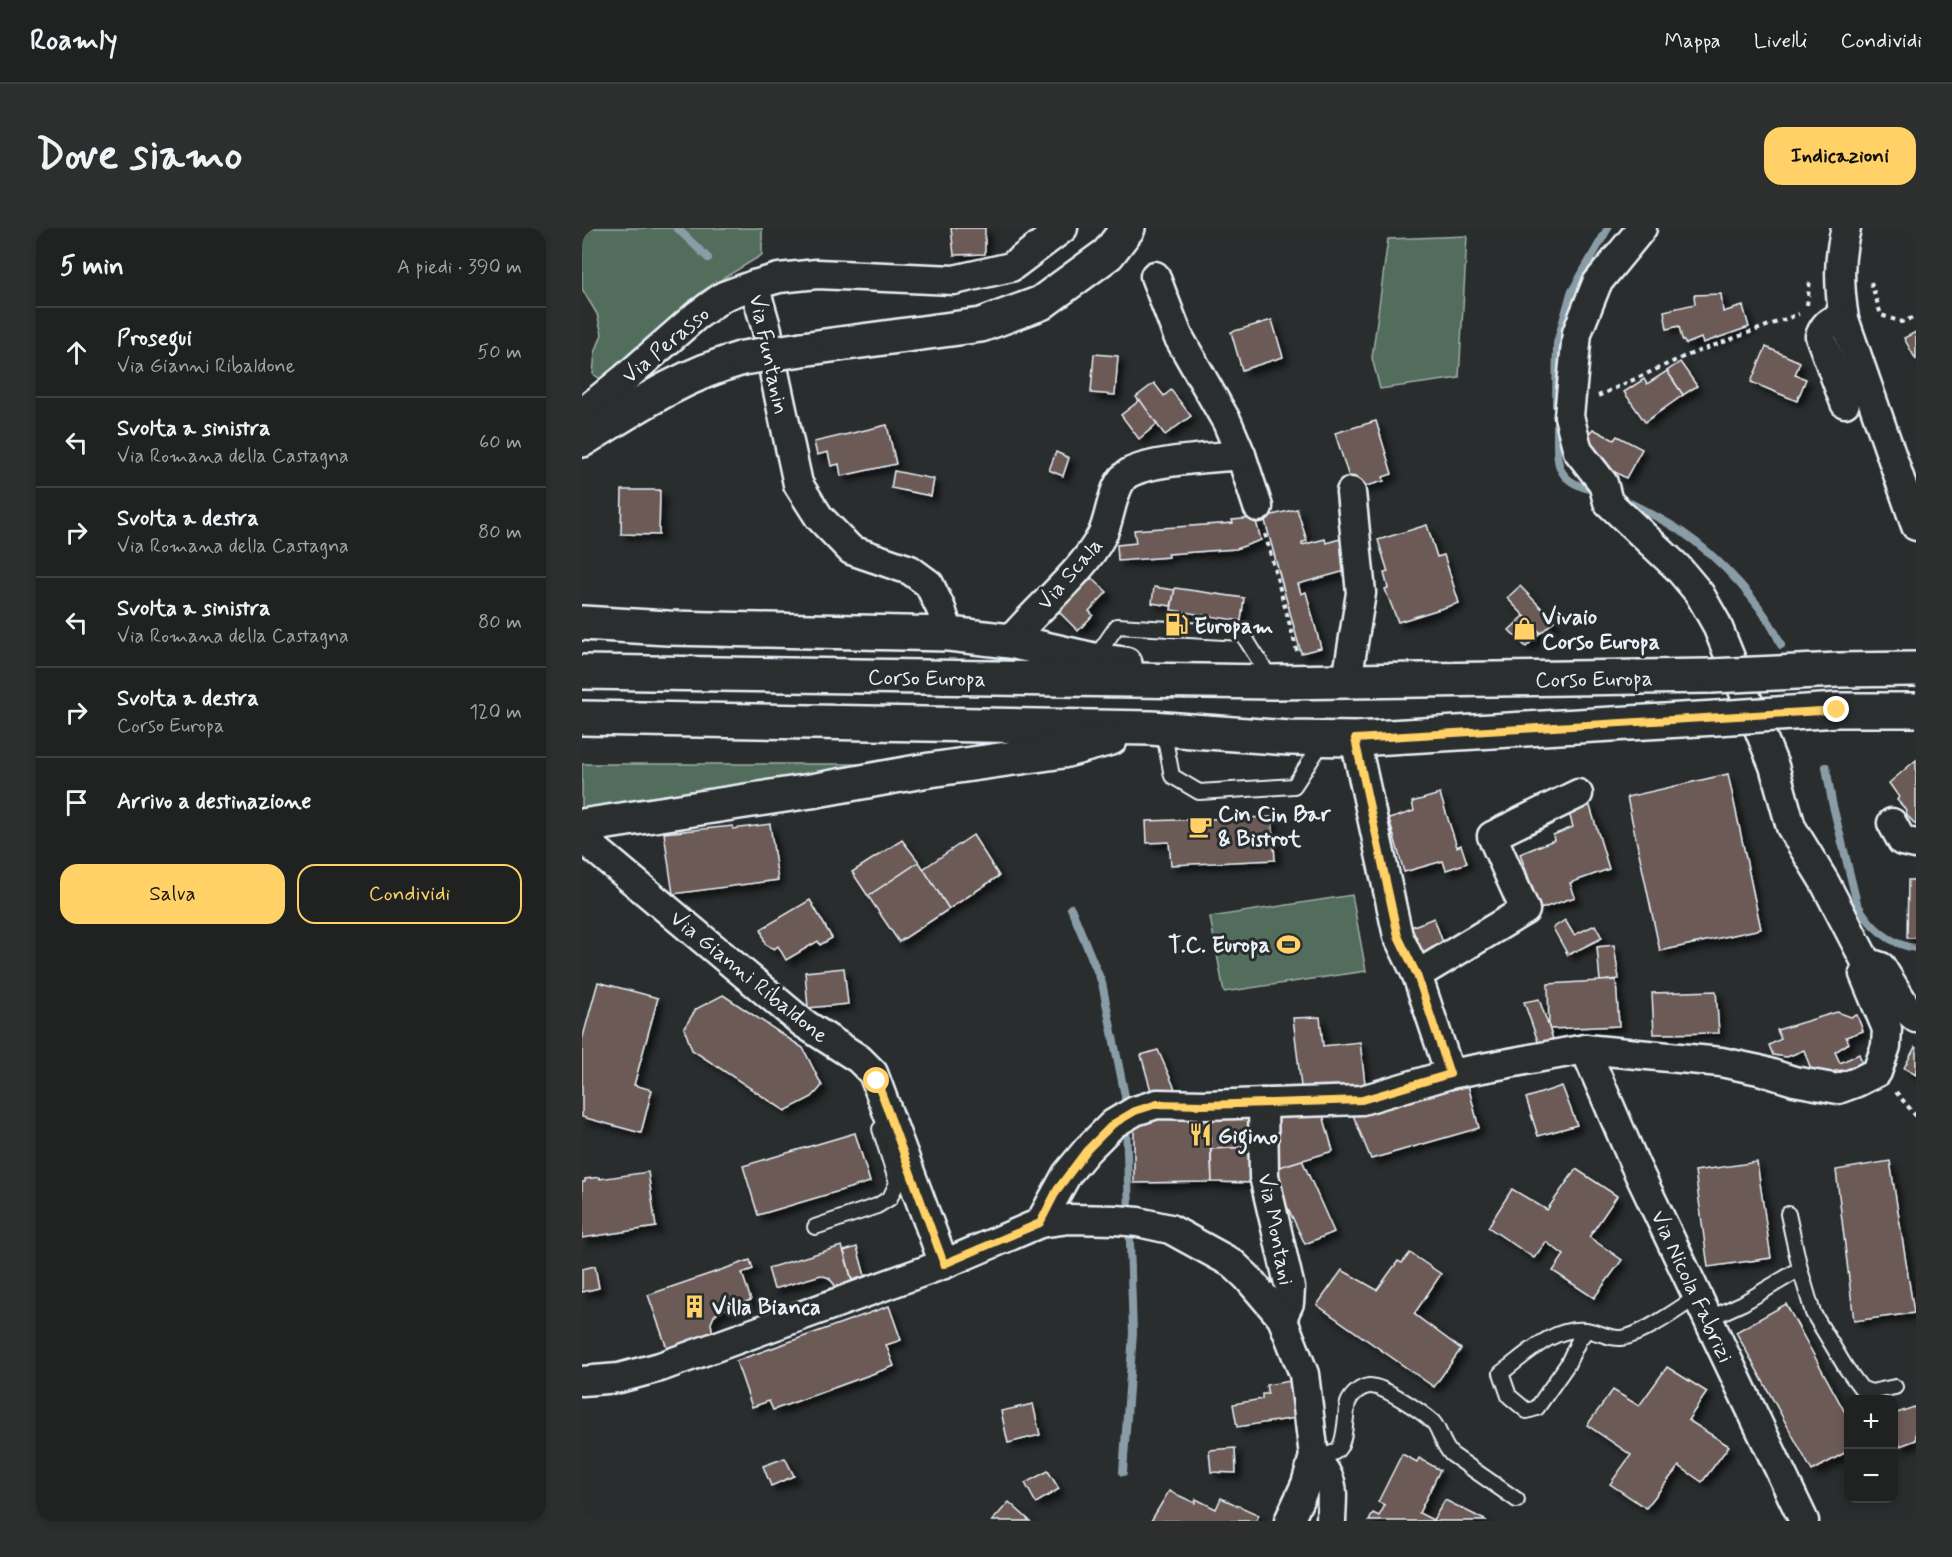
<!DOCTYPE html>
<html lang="it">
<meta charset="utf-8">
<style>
:root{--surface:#202222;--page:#2d2f2f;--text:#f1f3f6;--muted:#a2a4a5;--line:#3d3f40;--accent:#ffd166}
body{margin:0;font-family:Mynerve,sans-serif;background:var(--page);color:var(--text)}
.controls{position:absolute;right:18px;bottom:18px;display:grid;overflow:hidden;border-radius:12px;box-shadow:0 3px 9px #0003}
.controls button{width:54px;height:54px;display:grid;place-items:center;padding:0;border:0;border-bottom:2px solid var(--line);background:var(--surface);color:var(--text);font:30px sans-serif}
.stop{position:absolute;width:18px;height:18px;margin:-14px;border:4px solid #ffd166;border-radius:50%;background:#fff}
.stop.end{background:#ffd166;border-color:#fff;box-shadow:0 2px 6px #0008}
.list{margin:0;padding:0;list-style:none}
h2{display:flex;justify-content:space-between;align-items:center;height:78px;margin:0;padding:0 24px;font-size:26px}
h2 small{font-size:20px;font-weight:400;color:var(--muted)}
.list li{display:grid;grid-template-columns:39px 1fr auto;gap:18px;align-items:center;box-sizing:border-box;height:90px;padding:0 24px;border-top:2px solid var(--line)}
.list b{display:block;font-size:22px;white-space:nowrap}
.list p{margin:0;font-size:20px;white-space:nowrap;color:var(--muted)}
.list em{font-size:20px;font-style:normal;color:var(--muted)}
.actions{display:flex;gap:12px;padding:18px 24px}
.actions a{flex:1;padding:14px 0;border:2px solid var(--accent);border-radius:18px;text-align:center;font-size:21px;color:var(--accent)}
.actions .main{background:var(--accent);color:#111}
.icon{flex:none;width:33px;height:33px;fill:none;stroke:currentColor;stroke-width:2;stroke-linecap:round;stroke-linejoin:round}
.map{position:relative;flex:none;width:1334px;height:1293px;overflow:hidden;border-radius:18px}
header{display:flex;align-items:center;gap:36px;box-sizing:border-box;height:84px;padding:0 30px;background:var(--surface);border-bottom:2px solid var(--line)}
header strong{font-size:28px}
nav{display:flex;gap:33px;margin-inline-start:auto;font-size:21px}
.intro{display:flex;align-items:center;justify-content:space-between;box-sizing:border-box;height:144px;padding:0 36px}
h1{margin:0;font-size:42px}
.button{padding:15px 27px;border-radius:18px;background:var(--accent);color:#111;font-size:21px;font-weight:700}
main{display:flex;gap:36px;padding:0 36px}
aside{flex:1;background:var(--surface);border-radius:18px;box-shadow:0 3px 9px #0003}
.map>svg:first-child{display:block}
.green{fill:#536d5b;stroke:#9eafaa;stroke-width:1.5}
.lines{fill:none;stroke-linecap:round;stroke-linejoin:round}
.stream{stroke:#8a9da7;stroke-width:8}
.building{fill:#6c5a56;stroke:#e8f1f8;stroke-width:1.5;filter:url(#shadow)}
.lane-casing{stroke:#e8f1f8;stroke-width:18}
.street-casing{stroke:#e8f1f8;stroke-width:33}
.primary-casing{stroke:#e8f1f8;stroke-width:38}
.highway-casing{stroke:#e8f1f8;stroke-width:38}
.path{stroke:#e8f1f8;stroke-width:4;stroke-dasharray:4.5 4.5;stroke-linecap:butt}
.lane{stroke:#2a2d2e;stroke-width:14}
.street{stroke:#2a2d2e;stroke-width:28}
.primary{stroke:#2a2d2e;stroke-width:33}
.highway{stroke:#2a2d2e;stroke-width:33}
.primary-bridge-casing{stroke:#e8f1f8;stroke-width:38;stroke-linecap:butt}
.highway-bridge-casing{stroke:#e8f1f8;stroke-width:38;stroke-linecap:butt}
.primary-bridge{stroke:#2a2d2e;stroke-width:33}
.highway-bridge{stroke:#2a2d2e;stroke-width:33}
.route{stroke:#ffd166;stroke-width:8}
.labels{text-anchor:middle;stroke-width:6;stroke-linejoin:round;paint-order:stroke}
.street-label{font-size:22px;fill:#e8f1f8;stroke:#2a2d2e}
.poi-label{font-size:22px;font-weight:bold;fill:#e8f1f8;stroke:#2a2d2e;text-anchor:start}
</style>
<header>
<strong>Roamly</strong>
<nav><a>Mappa</a><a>Livelli</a><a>Condividi</a></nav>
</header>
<div class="intro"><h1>Dove siamo</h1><a class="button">Indicazioni</a></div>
<main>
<aside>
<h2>5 min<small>A piedi · 390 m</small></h2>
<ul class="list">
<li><svg class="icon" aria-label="ahead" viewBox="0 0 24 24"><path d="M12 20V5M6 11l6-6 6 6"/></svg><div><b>Prosegui</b><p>Via Gianni Ribaldone</p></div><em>50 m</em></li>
<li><svg class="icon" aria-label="left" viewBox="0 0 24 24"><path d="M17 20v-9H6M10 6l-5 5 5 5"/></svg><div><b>Svolta a sinistra</b><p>Via Romana della Castagna</p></div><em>60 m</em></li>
<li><svg class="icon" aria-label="right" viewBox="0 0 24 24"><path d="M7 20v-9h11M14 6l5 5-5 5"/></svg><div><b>Svolta a destra</b><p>Via Romana della Castagna</p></div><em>80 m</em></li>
<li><svg class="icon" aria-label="left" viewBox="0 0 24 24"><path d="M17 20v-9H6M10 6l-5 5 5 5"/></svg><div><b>Svolta a sinistra</b><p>Via Romana della Castagna</p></div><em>80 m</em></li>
<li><svg class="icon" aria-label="right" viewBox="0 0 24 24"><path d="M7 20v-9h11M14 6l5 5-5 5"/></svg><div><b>Svolta a destra</b><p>Corso Europa</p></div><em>120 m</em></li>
<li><svg class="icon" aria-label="arrive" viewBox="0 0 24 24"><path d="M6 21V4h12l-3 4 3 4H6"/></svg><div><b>Arrivo a destinazione</b></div></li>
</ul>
<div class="actions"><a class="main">Salva</a><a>Condividi</a></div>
</aside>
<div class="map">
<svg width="1334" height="1293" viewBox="0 0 1334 1293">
<defs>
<filter id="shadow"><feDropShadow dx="5.5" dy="5.5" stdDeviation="3" flood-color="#0009"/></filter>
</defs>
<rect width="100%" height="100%" fill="#2a2d2e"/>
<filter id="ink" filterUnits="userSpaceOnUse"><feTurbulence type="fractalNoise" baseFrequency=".0167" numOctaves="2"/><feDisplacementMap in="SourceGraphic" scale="12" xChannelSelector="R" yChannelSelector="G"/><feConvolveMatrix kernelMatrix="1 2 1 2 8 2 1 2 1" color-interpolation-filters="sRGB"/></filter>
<g filter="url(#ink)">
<g class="green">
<polygon points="0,0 180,0 180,27 120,63 62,119 27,157 11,146 13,125 20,106 15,86 0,61"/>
<polygon points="885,8 877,150 798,161 790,130 806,11"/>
<polygon points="0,536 282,536 285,545 0,583"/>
<polygon points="770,667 784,743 642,764 628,689"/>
</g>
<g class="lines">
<g class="stream">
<polyline points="95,0 126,30"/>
<polyline points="974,177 975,115 989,65 1026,0"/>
<path d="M 975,190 C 976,233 967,254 1019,264"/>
<path d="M 1040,271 C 1060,281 1081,291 1100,304 C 1136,328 1183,378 1199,417"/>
<path d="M 1244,539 L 1250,574 L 1275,675 C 1287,698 1308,717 1334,720"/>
<polyline points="489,680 520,755 543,868 543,881"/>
<polyline points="541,1244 551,1105 544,894"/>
</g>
</g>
<g class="building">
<polygon points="369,0 403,0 403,26 372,27"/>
<polygon points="1139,66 1141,84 1161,78 1167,99 1121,115 1119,110 1104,116 1100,111 1097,98 1085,101 1082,83 1113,76 1112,67"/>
<polygon points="690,92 701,129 660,142 649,104"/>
<polygon points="1334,104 1334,132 1322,110"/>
<polygon points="1184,119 1218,134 1213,147 1224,151 1215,173 1169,154"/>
<polygon points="512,126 536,128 533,167 509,165"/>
<polygon points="1098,134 1115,158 1101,167 1085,143"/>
<polygon points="1085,143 1101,167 1063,194 1042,164 1062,151 1065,156"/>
<polygon points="572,155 582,168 589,162 609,188 583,207 554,169"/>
<polygon points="558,172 575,196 557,211 539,187"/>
<polygon points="794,193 810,246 801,249 802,253 781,259 770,259 753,205"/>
<polygon points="305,197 314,236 259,248 257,236 249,238 246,224 235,227 232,214"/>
<polygon points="1011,201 1032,212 1035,208 1060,221 1044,250 1029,242 1003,210"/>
<polygon points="474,224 487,230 481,248 467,242"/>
<polygon points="312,243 352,251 349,268 309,260"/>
<polygon points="40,262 78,262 77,307 39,306"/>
<polygon points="715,281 725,313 720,314 720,317 743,311 744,315 758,311 767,342 716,356 719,366 724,364 739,420 719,425 682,289"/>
<polygon points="673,290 679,312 654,321 586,326 587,329 536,333 535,317 554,315 552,302 651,295 650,292"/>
<polygon points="845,297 855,329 862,327 877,375 816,394 803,361 806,360 802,345 806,344 796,312"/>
<polygon points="510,350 525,364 507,383 511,387 496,403 476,383"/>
<polygon points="938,358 972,393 959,405 925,370"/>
<polygon points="572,359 593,362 589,378 570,375"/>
<polygon points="593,360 662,370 659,393 589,382"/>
<polygon points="942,388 958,405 944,419 927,402"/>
<polygon points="1334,532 1334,597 1324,586 1325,583 1315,572 1317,569 1307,555"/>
<polygon points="1146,546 1179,701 1078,723 1045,569"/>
<polygon points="858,566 875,619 879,617 885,635 864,642 861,633 822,644 807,591 832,583 830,574"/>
<polygon points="1007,575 1027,641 988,655 993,669 958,681 938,626 972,612 971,607 991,599 986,581"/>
<polygon points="690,589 693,632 589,637 587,614 565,615 564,593"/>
<polygon points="188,596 196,652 91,666 82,605 151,598 151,601"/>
<polygon points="391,607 417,648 367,681 341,641"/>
<polygon points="320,612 337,634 286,668 270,644"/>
<polygon points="337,634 367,681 317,714 286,668"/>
<polygon points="1326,652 1334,652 1334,710 1325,710"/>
<polygon points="228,672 250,710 238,717 236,713 204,732 196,718 192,721 183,716 179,701"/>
<polygon points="852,690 864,723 835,739 819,703"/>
<polygon points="983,692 992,707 1013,697 1020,710 986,727 971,700"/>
<polygon points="1032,717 1037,751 1018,753 1015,719"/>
<polygon points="262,740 266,776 226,780 223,744"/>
<polygon points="1034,752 1037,798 967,801 966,756"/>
<polygon points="16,754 76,770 52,857 70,862 59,905 0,889 0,812"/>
<polygon points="1134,763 1137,805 1072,806 1070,765"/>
<polygon points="141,767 221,820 240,858 230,869 203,883 110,822 102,800 114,781"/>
<polygon points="957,771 971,811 957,816 942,774"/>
<polygon points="1255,784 1269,789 1275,787 1281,803 1264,809 1267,815 1253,824 1258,835 1277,826 1281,837 1263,848 1259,842 1231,847 1222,822 1205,829 1191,827 1187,817 1199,811 1195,802"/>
<polygon points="738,789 741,818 778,814 784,864 720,867 711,790"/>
<polygon points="1333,819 1334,820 1334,847 1322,840"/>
<polygon points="576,822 593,861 571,870 559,827"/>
<polygon points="885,853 897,900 789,931 771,887"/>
<polygon points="980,858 995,897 956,908 944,870"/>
<polygon points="627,887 630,954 552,955 552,889"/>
<polygon points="627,887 667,887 670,919 629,921"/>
<polygon points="741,887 751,923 688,942 687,891"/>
<polygon points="273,905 288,954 176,987 161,938"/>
<polygon points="670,919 673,955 630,954 629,921"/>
<polygon points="720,932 752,1004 723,1016 688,942"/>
<polygon points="1308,933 1332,1085 1272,1093 1254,942"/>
<polygon points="1175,934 1189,1030 1126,1039 1113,943"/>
<polygon points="994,941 1035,968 1007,1009 1040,1032 1012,1070 971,1043 982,1027 964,1014 952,1030 906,999 930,961 965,982"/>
<polygon points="66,944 74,999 0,1010 0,954 3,954 3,951 18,949 18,951"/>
<polygon points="260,1018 271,1056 256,1061 247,1050 239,1047 192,1061 186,1040"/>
<polygon points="275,1019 283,1048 270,1052 262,1023"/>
<polygon points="828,1025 859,1046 832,1086 879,1121 852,1159 735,1077 760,1042 795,1062 816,1033 820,1035"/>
<polygon points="168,1032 171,1041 160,1045 169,1072 137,1083 132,1088 129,1095 131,1108 86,1123 66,1067"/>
<polygon points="13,1038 17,1060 0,1064 0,1041"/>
<polygon points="1204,1076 1266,1190 1266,1223 1230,1243 1154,1104"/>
<polygon points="307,1078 319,1112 304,1117 312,1138 191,1182 187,1173 170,1179 154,1133"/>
<polygon points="1085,1139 1125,1164 1106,1192 1147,1218 1120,1254 1097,1238 1064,1280 1028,1256 1049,1227 1005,1197 1031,1162 1057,1178"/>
<polygon points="708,1153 714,1190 655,1199 651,1176 680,1171 680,1166 686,1166 684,1157"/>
<polygon points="451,1176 458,1207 426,1215 419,1183"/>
<polygon points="1332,1179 1334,1181 1334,1212 1318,1218 1312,1200 1312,1186"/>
<polygon points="653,1220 654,1245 629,1244 627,1222"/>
<polygon points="820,1226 835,1234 837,1230 858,1242 837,1285 851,1292 863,1272 905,1293 787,1293 791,1285 797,1288 803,1277 796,1274"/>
<polygon points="203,1230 212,1248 189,1258 181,1238"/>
<polygon points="466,1243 477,1261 454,1275 443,1255"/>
<polygon points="587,1263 613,1275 614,1271 634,1281 639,1270 677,1287 674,1293 569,1293"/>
<polygon points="427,1274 448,1293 410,1293"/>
</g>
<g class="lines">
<defs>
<g id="lane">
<polyline points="513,430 535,398 660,405 690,453"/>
<polyline points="581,501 590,548 617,564 712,558 742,512"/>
<polyline points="233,999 295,978 308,970 315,955 298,901"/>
<polyline points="1218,1041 1231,1085 1264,1140 1279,1160 1289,1164 1313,1159"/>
<polyline points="1126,1091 1161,1075 1218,1041 1206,986"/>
<path d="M 1005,1102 L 997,1112 L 985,1137 L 955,1180 L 945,1183 L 927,1168 L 919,1145 C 944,1127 970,1099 1003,1102 C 1014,1103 1028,1111 1039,1110 C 1059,1108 1098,1080 1116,1068"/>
<path d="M 732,1228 C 741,1227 752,1228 757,1220 C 764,1210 763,1187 766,1175 C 769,1167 778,1159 787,1158 C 801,1157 840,1184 851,1194 C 857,1200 860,1216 869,1226 L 935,1272"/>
</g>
<g id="street">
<polyline points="1060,0 1015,55 995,105 987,188 996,223 1021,255 1026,274 1096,340 1117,365 1134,395 1192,538 1209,599 1242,653 1286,738"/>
<path d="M 1264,0 C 1256,31 1257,59 1262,91 L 1334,298"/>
<path d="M 1262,91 C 1248,91 1243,96 1238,108 L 1263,175"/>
<polyline points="0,185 42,151 114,88 142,68 172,57"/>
<polyline points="659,227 676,279"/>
<polyline points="367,406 359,381 347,356 328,342 269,322 237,289 216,256 193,149 185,102 172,57 197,50 235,46 372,52 429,39 481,0"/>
<path d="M 428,413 C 455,380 501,344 520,307 C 529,290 530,254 547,245 C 571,232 631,230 659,227 L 645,194 L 596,108 L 573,48"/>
<polyline points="765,453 779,365 769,264"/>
<polyline points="773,511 816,708 835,747 868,846"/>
<polyline points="1310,595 1320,613 1334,616"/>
<polyline points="0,610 221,795 277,831 291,845 362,1036"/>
<polyline points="835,747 943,682 910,608 996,566"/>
<polyline points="1003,821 1053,937 1222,1293"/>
<polyline points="681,875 682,948 708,1060 707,1075 700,1090"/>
<polyline points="458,995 485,946 505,922 531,896 553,883 575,876 622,877 780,872 868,846 1003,821 1139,834 1177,842 1212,853 1256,861 1275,854 1295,844 1304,818 1305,801 1282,746 1286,738 1293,737 1299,739 1327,784 1334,790"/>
<polyline points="0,1153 37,1150 78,1139 362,1036 458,995 487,991 534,992 556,994 588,1001 650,1035 665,1049 700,1090 722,1146 732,1228 724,1256 707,1293"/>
<path d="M 732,1228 C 754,1256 750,1259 749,1293"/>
</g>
<g id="primary">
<polyline points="0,395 86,400 367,406 428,413 512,432 543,436"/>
<polyline points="0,444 691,454 1129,448"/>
<polyline points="0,490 569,500 707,510 773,511 1134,490"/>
<polyline points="0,598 229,563 341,543 481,523 529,510"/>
</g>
<g id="highway">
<polyline points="220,121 399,97 459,75 526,26 546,0"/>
<path d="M 0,212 C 55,178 98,148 161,130"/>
</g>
</defs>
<use href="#lane" class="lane-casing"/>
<use href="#street" class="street-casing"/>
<use href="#primary" class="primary-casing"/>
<use href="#highway" class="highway-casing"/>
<g class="path">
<polyline points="1289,54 1299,87 1319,94 1334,89"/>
<polyline points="1225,77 1228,52"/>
<polyline points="1016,168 1101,129 1217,86"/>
<polyline points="683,306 715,423"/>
<polyline points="1314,864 1334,888"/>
</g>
<use href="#lane" class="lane"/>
<use href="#street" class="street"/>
<use href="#primary" class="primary"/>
<use href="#highway" class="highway"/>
<defs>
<g id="primary-bridge">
<polyline points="1129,448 1256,442 1334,441"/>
<polyline points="1134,490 1255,482 1334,482"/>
</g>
<polyline id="highway-bridge" points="161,130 220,121"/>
</defs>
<use href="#primary-bridge" class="primary-bridge-casing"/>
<use href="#highway-bridge" class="highway-bridge-casing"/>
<use href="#primary-bridge" class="primary-bridge"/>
<use href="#highway-bridge" class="highway-bridge"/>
</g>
</g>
<g class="lines" filter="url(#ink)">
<polyline class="route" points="295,853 362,1036 458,995 475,962 505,922 531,896 553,883 575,876 622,877 780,872 868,846 835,747 816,708 773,511 1255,482"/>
</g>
<defs>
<symbol id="fuel-bare" viewBox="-9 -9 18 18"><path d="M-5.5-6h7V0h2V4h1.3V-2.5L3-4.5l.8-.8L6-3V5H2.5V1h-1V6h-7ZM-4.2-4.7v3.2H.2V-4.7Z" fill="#ffd166" stroke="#2a2d2e" stroke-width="2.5" paint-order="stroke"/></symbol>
<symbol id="shop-bare" viewBox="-9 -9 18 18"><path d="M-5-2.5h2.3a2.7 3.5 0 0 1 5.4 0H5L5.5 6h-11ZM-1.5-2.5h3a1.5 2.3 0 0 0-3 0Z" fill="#ffd166" stroke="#2a2d2e" stroke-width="2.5" paint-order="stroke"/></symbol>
<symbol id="cafe-bare" viewBox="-9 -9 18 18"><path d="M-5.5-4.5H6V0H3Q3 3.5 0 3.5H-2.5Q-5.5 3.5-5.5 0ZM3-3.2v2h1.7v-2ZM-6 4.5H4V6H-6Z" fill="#ffd166" stroke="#2a2d2e" stroke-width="2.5" paint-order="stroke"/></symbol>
<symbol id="stadium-bare" viewBox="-9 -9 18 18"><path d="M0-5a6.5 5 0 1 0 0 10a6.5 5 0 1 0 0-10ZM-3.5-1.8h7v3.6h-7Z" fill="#ffd166" stroke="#2a2d2e" stroke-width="2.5" paint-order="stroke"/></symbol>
<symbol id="restaurant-bare" viewBox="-9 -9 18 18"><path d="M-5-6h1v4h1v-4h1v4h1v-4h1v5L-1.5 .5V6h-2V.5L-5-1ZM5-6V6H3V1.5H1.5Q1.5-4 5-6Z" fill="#ffd166" stroke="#2a2d2e" stroke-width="2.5" paint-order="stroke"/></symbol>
<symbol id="building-bare" viewBox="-9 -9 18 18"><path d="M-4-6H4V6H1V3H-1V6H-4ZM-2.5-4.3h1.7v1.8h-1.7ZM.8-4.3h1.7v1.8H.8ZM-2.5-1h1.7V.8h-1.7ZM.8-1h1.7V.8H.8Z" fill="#ffd166" stroke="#2a2d2e" stroke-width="2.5" paint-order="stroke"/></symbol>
</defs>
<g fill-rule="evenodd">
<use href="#fuel-bare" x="578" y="380" width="33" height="33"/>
<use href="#shop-bare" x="926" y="384" width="33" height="33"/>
<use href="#cafe-bare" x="602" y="582" width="33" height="33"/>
<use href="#stadium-bare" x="690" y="700" width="33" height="33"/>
<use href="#restaurant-bare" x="602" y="890" width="33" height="33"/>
<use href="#building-bare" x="96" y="1062" width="33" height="33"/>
</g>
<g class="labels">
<g class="street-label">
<text transform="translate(83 116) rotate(-40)" y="8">Via Perasso</text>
<text transform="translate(188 126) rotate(78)" y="8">Via Funtanin</text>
<text transform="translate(487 345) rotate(-49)" y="8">Via Scala</text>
<text transform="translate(345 449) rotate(1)" y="8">Corso Europa</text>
<text transform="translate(1012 450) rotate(-1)" y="8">Corso Europa</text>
<text transform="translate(168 748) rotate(39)" y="8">Via Gianni Ribaldone</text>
<text transform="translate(695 1001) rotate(79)" y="8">Via Montani</text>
<text transform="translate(1111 1058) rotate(65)" y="8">Via Nicola Fabrizi</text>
</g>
<g class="poi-label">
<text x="960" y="396">Vivaio<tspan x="960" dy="25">Corso Europa</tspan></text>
<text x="612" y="405">Europam</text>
<text x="636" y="593">Cin Cin Bar<tspan x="636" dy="25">&amp; Bistrot</tspan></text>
<text x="688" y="724" text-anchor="end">T.C. Europa</text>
<text x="636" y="915">Gigino</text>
<text x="130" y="1086">Villa Bianca</text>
</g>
</g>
</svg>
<div class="controls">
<button>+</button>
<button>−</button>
</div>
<div class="stop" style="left:295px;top:853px"></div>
<div class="stop end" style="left:1255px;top:482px"></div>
</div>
</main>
